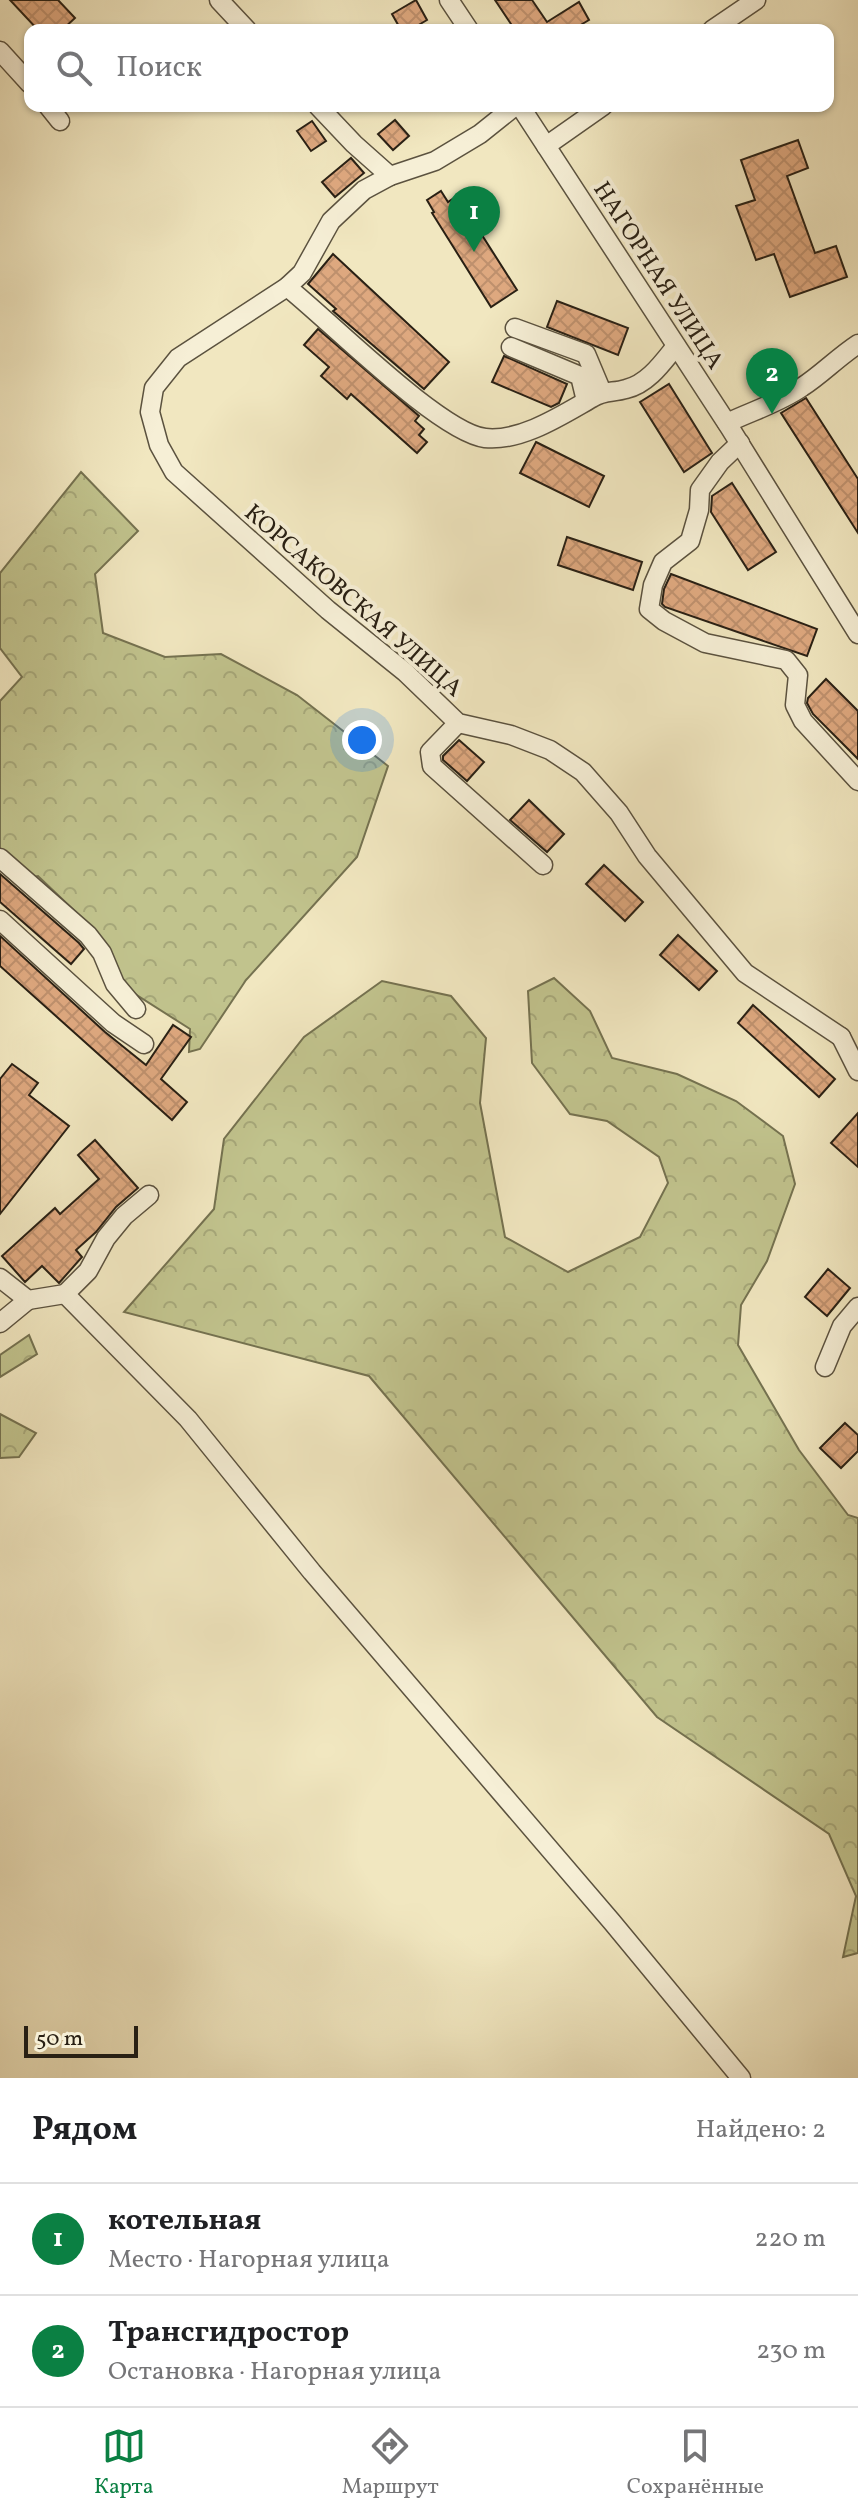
<!DOCTYPE html>
<html lang="ru">
<meta charset="utf-8">
<style>
:root{--surface:#fff;--page:#f2f2f2;--text:#202124;--muted:#757577;--line:#e0e0e0;--accent:#0b8043}
body{margin:0;font-family:Vollkorn,serif;background:var(--page);color:var(--text)}
.scale{position:absolute;left:24px;bottom:20px;width:114px;box-sizing:border-box;padding-left:8px;border:4px solid #292014;border-top:0;font-size:22px;line-height:28px;white-space:nowrap;color:#292014;-webkit-text-stroke:6px #f6efd6;paint-order:stroke}
.you{position:absolute;left:362px;top:740px;width:28px;height:28px;margin:-20px;border:6px solid #fff;border-radius:50%;background:#1a73e8;box-shadow:0 0 0 12px #1a73e833}
.badge{display:grid;place-items:center;width:52px;height:52px;border-radius:50%;background:var(--accent);color:#fff;font-size:26px;font-weight:700}
.pin{position:absolute;translate:-50% -66px;filter:drop-shadow(0 2px 4px #0008)}
.pin::after{content:'';position:absolute;top:42px;width:28px;height:24px;background:inherit;clip-path:polygon(0 0,100% 0,50% 100%)}
.list{margin:0;padding:0;list-style:none}
h2{display:flex;justify-content:space-between;align-items:center;height:104px;margin:0;padding:0 32px;font-size:34px}
h2 small{font-size:26px;font-weight:400;color:var(--muted)}
.list li{display:grid;grid-template-columns:52px 1fr auto;gap:24px;align-items:center;box-sizing:border-box;height:112px;padding:0 32px;border-top:2px solid var(--line)}
.list b{display:block;font-size:30px;white-space:nowrap}
.list p{margin:0;font-size:26px;white-space:nowrap;color:var(--muted)}
.list em{font-size:26px;font-style:normal;color:var(--muted)}
.icon{flex:none;width:44px;height:44px;fill:none;stroke:currentColor;stroke-width:2;stroke-linecap:round;stroke-linejoin:round}
.map{position:relative;flex:none;width:858px;height:2078px;overflow:hidden}
.search{position:absolute;background:var(--surface);box-shadow:0 2px 6px #0004;left:24px;right:24px;top:24px;height:88px;display:flex;align-items:center;gap:20px;box-sizing:border-box;padding:0 28px;border-radius:16px;color:var(--muted);font-size:30px}
.sheet{height:328px;background:var(--surface)}
nav{display:flex;justify-content:space-around;align-items:center;box-sizing:border-box;height:112px;border-top:2px solid var(--line);background:var(--surface);font-size:22px;color:var(--muted)}
nav a{display:grid;justify-items:center;gap:4px}
nav .on{color:var(--accent)}
.map>svg:first-child{display:block}
.forest{fill:url(#forest-crowns);stroke:#757250;stroke-width:2}
.building{fill:url(#building-cross-hatch);stroke:#292014;stroke-width:2}
.lines{fill:none;stroke-linecap:round;stroke-linejoin:round}
.minor-casing{stroke:#5b523f;stroke-width:21}
.minor{stroke:#f6efd6;stroke-width:18}
.labels{text-anchor:middle;stroke-width:8;stroke-linejoin:round;paint-order:stroke}
.street-label{font-size:24px;fill:#292014;stroke:#f6efd6}
</style>
<div class="map">
<svg width="858" height="2078" viewBox="0 0 858 2078">
<defs>
<pattern id="forest-crowns" width="20" height="18" patternUnits="userSpaceOnUse" patternTransform="scale(2)"><rect width="20" height="18" fill="#c1c38d"/><path d="M2 6a3 3 0 1 1 6 0M12 15a3 3 0 1 1 6 0" fill="none" stroke="#a6a779"/></pattern>
<pattern id="building-cross-hatch" width="8" height="8" patternUnits="userSpaceOnUse" patternTransform="scale(2)"><rect width="8" height="8" fill="#dea87f"/><path d="M0 0l8 8M0 8l8-8" fill="none" stroke="#be906d"/></pattern>
</defs>
<rect width="100%" height="100%" fill="#f1e7c0"/>
<filter id="stains"><feTurbulence type="fractalNoise" baseFrequency=".0025" numOctaves="4"/><feColorMatrix values="0 0 0 0 .2 0 0 0 0 .09 0 0 0 0 .02 0 0 0 .5 -.17"/></filter>
<radialGradient id="worn" r=".72"><stop offset=".6" stop-color="#630" stop-opacity="0"/><stop offset="1" stop-color="#630" stop-opacity=".3"/></radialGradient>
<g class="forest">
<polygon points="81,472 138,531 95,574 103,633 165,657 221,654 297,695 388,766 357,857 246,980 200,1049 189,1052 190,1029 121,985 98,933 38,876 28,878 0,851 0,701 22,677 0,648 0,573"/>
<polygon points="554,978 590,1011 612,1058 677,1074 736,1101 783,1136 795,1184 767,1261 741,1305 738,1345 799,1450 848,1515 858,1518 858,1953 843,1957 856,1896 829,1834 657,1717 369,1376 124,1312 214,1209 224,1139 304,1037 382,981 451,996 486,1038 480,1103 505,1237 568,1272 640,1237 668,1183 659,1157 607,1121 570,1114 532,1063 528,991"/>
<polygon points="29,1335 37,1354 0,1377 0,1355"/>
<polygon points="0,1414 36,1433 19,1457 0,1458"/>
</g>
<g class="building">
<polygon points="10,0 58,0 75,18 62,30 38,30"/>
<polygon points="416,0 427,20 410,30 401,30 392,14"/>
<polygon points="495,0 532,0 547,22 579,2 589,20 572,30 515,30"/>
<polygon points="395,120 409,136 393,150 378,134"/>
<polygon points="312,121 326,141 311,151 297,131"/>
<polygon points="798,140 808,168 787,176 815,253 836,246 847,277 790,297 774,254 756,260 736,206 755,200 741,160"/>
<polygon points="351,158 364,173 335,197 322,182"/>
<polygon points="441,191 448,202 457,196 517,290 491,307 432,213 434,212 427,200"/>
<polygon points="333,254 449,362 424,389 333,311 336,309 308,284"/>
<polygon points="557,301 628,328 618,355 547,327"/>
<polygon points="318,329 419,416 415,421 424,429 419,435 427,442 417,453 351,394 347,399 321,376 329,367 304,345"/>
<polygon points="504,356 567,384 559,403 551,407 492,382"/>
<polygon points="669,384 712,453 684,472 640,402"/>
<polygon points="806,398 858,479 858,533 781,413"/>
<polygon points="536,442 604,476 589,507 520,473"/>
<polygon points="732,483 776,552 748,570 711,512 712,496"/>
<polygon points="567,537 642,562 633,590 558,565"/>
<polygon points="671,574 817,629 807,656 665,607 662,604 664,589"/>
<polygon points="826,679 858,711 858,759 813,714 807,703 808,698"/>
<polygon points="459,740 484,762 467,781 443,760 443,756"/>
<polygon points="529,800 564,834 547,852 510,820"/>
<polygon points="604,865 643,902 625,921 586,884"/>
<polygon points="0,874 79,943 84,949 71,964 0,902"/>
<polygon points="678,935 717,971 699,990 660,955"/>
<polygon points="0,936 105,1032 146,1065 173,1025 191,1037 161,1079 187,1102 172,1120 0,966"/>
<polygon points="753,1005 835,1079 819,1097 738,1023"/>
<polygon points="12,1064 38,1083 29,1095 69,1126 0,1214 0,1079"/>
<polygon points="858,1113 858,1167 831,1143"/>
<polygon points="95,1140 138,1188 116,1207 96,1232 76,1250 82,1257 59,1283 42,1266 25,1282 2,1256 55,1208 60,1214 99,1179 78,1155"/>
<polygon points="828,1269 850,1288 827,1316 805,1297"/>
<polygon points="845,1423 858,1435 858,1451 841,1468 820,1448"/>
</g>
<g class="lines">
<defs>
<g id="minor">
<polyline points="219,0 247,30"/>
<polyline points="449,0 469,30"/>
<polyline points="712,30 756,0"/>
<polyline points="0,51 30,84"/>
<polyline points="48,106 60,121"/>
<polyline points="318,106 354,144 390,176"/>
<polyline points="515,106 480,134 435,161 390,176 364,190 331,221 302,273 287,287 178,358 154,388 150,412 159,445 174,472 328,610 405,672 458,723 511,735 550,750 583,772 619,813 647,856 745,973 841,1037"/>
<polyline points="520,106 730,428 858,634"/>
<polyline points="546,146 603,106"/>
<path d="M 287,287 C 329,320 439,432 485,438 C 521,442 562,415 592,398 C 604,390 613,393 626,389 C 648,384 663,362 676,346"/>
<polyline points="515,328 586,354 602,392"/>
<polyline points="511,347 580,376 586,401"/>
<path d="M 727,423 C 752,411 779,403 802,387 C 821,375 838,357 858,344"/>
<polyline points="740,443 720,462 700,490 699,510 690,541 663,562 653,585 649,609 664,621 705,643 786,660 798,675 795,705 803,721 858,781"/>
<polyline points="458,723 430,752 432,766 543,865"/>
<polyline points="0,858 88,935 102,953 115,984 136,1009"/>
<polyline points="0,920 113,1023 144,1044"/>
<polyline points="841,1037 858,1071"/>
<polyline points="0,1278 28,1300 65,1294"/>
<polyline points="65,1294 188,1419 312,1572 612,1922 741,2078"/>
<polyline points="65,1294 88,1271 106,1238 124,1216 149,1195"/>
<polyline points="0,1323 28,1300"/>
<polyline points="825,1367 842,1326 858,1307"/>
</g>
</defs>
<use href="#minor" class="minor-casing"/>
<use href="#minor" class="minor"/>
</g>
<g class="labels">
<g class="street-label">
<text transform="translate(659 275) rotate(57)" y="8">НАГОРНАЯ УЛИЦА</text>
<text transform="translate(354 600) rotate(41)" y="8">КОРСАКОВСКАЯ УЛИЦА</text>
</g>
</g>
<rect width="100%" height="100%" filter="url(#stains)"/>
<rect width="100%" height="100%" fill="url(#worn)"/>
</svg>
<div class="scale">50 m</div>
<div class="you"></div>
<div class="pin badge" style="left:474px;top:252px">1</div>
<div class="pin badge" style="left:772px;top:414px">2</div>
<div class="search"><svg class="icon" aria-label="search" viewBox="0 0 24 24"><circle cx="10" cy="10" r="6"/><path d="M15 15l6 6"/></svg>Поиск</div>
</div>
<section class="sheet">
<h2>Рядом<small>Найдено: 2</small></h2>
<ul class="list">
<li><span class="badge">1</span><div><b>котельная</b><p>Место · Нагорная улица</p></div><em>220 m</em></li>
<li><span class="badge">2</span><div><b>Трансгидростор</b><p>Остановка · Нагорная улица</p></div><em>230 m</em></li>
</ul>
</section>
<nav>
<a class="on"><svg class="icon" aria-label="map" viewBox="0 0 24 24"><path d="M3 6l6-2 6 2 6-2v14l-6 2-6-2-6 2zM9 4v14M15 6v14"/></svg>Карта</a>
<a><svg class="icon" aria-label="directions" viewBox="0 0 24 24"><path d="M12 3l9 9-9 9-9-9zM9 14v-3h6M13 9l2 2-2 2"/></svg>Маршрут</a>
<a><svg class="icon" aria-label="saved" viewBox="0 0 24 24"><path d="M7 4h10v16l-5-4-5 4z"/></svg>Сохранённые</a>
</nav>
